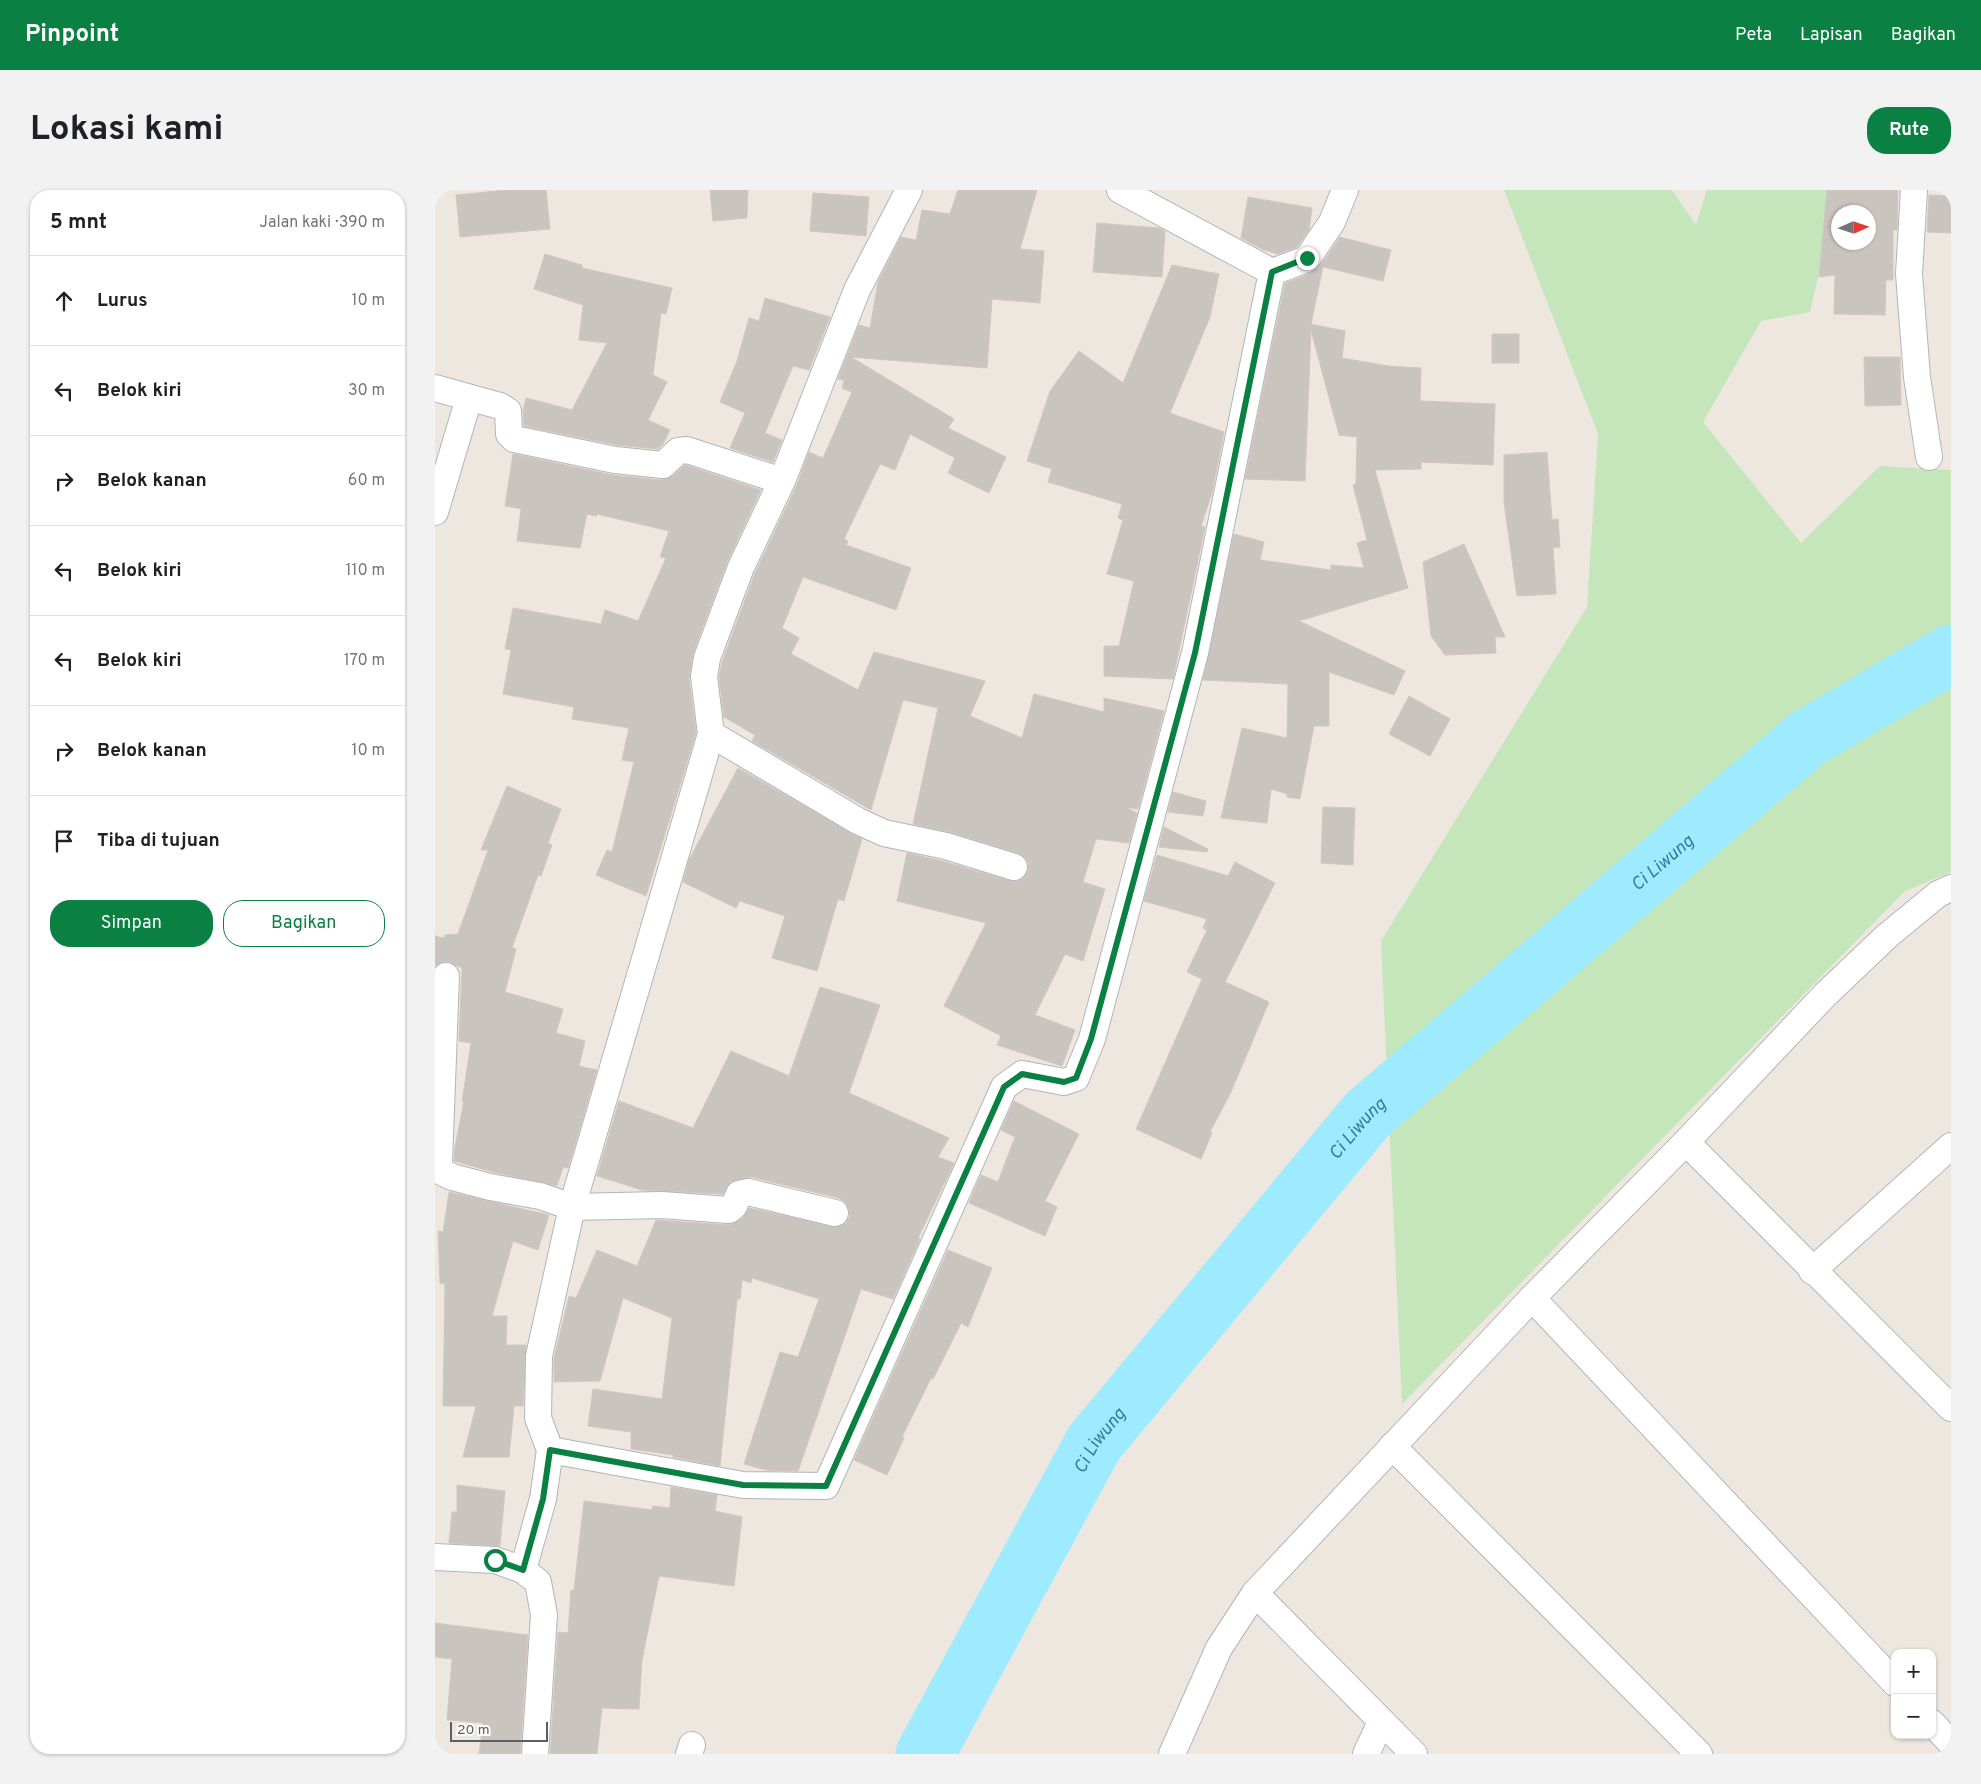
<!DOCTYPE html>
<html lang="id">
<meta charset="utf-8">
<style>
:root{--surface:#fff;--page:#f2f2f2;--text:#202124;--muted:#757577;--line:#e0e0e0;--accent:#0b8043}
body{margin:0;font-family:Overpass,sans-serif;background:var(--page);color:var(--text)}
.controls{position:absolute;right:15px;bottom:15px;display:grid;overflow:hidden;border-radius:10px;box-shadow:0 1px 4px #0004}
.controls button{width:45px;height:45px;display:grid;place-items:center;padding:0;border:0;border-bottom:1px solid var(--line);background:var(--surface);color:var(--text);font:25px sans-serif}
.compass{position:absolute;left:1396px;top:15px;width:45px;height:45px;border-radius:50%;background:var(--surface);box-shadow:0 1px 4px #0004;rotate:87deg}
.scale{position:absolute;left:15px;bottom:12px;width:98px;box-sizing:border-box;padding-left:5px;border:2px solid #595f62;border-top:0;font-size:14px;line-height:18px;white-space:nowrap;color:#595f62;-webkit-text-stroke:4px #fff;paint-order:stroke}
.stop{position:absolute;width:15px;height:15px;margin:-11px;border:4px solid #0b8043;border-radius:50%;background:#fff}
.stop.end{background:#0b8043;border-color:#fff;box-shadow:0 1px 5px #0008}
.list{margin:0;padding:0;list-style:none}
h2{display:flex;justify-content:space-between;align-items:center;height:65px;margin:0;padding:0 20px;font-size:21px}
h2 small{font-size:16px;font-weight:400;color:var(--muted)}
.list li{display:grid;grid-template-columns:32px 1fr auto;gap:15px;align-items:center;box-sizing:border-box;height:90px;padding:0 20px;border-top:1px solid var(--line)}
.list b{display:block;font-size:19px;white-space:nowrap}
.list em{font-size:16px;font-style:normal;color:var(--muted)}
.actions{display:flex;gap:10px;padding:15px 20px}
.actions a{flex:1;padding:11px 0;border:1px solid var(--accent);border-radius:20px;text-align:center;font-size:18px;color:var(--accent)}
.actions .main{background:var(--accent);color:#fff}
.icon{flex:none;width:28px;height:28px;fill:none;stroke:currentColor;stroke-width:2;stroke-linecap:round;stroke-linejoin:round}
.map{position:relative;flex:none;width:1516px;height:1564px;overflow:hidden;border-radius:20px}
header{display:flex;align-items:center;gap:30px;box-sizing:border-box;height:70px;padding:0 25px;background:var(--accent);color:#fff}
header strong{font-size:24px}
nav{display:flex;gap:28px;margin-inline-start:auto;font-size:18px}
.intro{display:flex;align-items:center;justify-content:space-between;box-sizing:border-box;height:120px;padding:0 30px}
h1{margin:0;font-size:35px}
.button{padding:12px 22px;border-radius:20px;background:var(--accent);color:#fff;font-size:18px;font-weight:700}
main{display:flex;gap:30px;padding:0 30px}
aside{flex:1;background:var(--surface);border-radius:20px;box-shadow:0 1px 4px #0004}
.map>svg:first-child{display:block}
.green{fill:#c5e6bb}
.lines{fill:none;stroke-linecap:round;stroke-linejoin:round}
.river{stroke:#9eeaff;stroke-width:59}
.building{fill:#cac4bf;stroke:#d2c7be;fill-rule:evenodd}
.minor-casing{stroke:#b1b5b9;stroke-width:28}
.minor{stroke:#fff;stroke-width:26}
.route{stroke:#0b8043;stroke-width:6}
.labels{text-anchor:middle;stroke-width:4;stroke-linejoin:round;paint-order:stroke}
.water-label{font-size:18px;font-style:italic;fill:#327c99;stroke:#fff}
</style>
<header>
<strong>Pinpoint</strong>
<nav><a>Peta</a><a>Lapisan</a><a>Bagikan</a></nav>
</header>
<div class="intro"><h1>Lokasi kami</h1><a class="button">Rute</a></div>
<main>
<aside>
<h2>5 mnt<small>Jalan kaki · 390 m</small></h2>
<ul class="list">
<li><svg class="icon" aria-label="ahead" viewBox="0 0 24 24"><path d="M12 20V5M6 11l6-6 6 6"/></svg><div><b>Lurus</b></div><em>10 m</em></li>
<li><svg class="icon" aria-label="left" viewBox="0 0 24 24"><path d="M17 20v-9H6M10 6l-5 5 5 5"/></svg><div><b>Belok kiri</b></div><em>30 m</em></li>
<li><svg class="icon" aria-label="right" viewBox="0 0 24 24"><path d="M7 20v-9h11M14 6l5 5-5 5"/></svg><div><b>Belok kanan</b></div><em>60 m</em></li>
<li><svg class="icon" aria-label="left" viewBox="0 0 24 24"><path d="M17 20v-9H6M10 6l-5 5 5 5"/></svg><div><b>Belok kiri</b></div><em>110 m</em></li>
<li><svg class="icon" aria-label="left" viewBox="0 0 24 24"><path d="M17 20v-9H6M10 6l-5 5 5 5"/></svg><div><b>Belok kiri</b></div><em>170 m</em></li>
<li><svg class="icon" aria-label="right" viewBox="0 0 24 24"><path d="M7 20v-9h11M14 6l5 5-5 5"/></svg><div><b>Belok kanan</b></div><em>10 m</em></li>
<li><svg class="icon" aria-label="arrive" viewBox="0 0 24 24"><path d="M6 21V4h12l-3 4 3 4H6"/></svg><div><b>Tiba di tujuan</b></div></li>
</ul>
<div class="actions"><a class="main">Simpan</a><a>Bagikan</a></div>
</aside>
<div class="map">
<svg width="1516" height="1564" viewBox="0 0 1516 1564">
<rect width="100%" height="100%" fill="#ede7e0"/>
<polygon class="green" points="1069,0 1237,0 1261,35 1272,0 1403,0 1375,122 1326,131 1268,232 1366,353 1445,276 1516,280 1516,682 1470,701 967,1214 946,751 1152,417 1163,244"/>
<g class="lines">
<path class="river" id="s1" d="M 490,1564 L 659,1253 L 933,924 L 1373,548 L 1516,464"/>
</g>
<g class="building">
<polygon points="72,0 111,0 115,39 25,47 21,5"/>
<polygon points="275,0 313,0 312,28 278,31"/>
<polygon points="523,0 602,0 585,59 609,61 605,113 557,109 552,178 416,167 519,229 513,238 571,267 554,303 513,283 520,268 475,244 460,280 445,274 409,349 413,351 411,355 476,378 461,420 368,387 347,438 364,448 356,464 423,500 439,462 550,491 535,526 587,548 599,504 669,522 669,508 729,521 703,619 690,617 702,623 694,653 661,649 648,692 670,699 648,771 630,764 600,825 640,840 627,876 562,855 566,846 509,816 551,733 462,711 472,663 507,671 575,691 582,692 589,688 593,681 594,674 590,667 583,663 515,642 478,634 503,518 468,510 436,620 317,551 320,545 289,527 284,487 287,472 320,383 361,297 374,262 388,268 417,202 407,198 409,190 403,189 424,135 435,138 443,92 466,47 481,50 487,20 515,24"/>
<path d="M 1392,0 L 1463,0 L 1462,40 L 1458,40 L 1458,90 L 1451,90 L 1450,125 L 1399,124 L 1400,85 L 1384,87 ZM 1404,22 L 1434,22 L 1434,52 L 1404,52 Z"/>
<polygon points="378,3 434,7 431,46 375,41"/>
<polygon points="1494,5 1516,6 1516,43 1492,42"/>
<polygon points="813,7 877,18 874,40 862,57 843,64 829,60 806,48"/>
<polygon points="662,33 724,38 730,41 727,87 658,82"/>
<polygon points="905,47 956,60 948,91 888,77 876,134 910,141 907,168 953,176 986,178 985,211 1060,214 1058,275 986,272 986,279 940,280 973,398 864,431 970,481 959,505 894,482 894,536 879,536 865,609 852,607 852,604 836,599 832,633 786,628 807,538 852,548 853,494 768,490 799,344 829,352 825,370 896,380 896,375 929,378 922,353 932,350 918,295 921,294 922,247 904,245 876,140 870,291 810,289 850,93 877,83 884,78"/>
<polygon points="110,64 147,75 147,78 237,98 231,124 226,123 218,185 232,192 213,230 235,240 228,254 223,259 182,255 89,236 88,220 91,208 137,220 172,153 144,150 148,115 99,99"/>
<polygon points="737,75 784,84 775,127 735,223 789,242 777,303 766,336 770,337 738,489 669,486 669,456 684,456 699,391 672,384 688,330 683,328 687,314 613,292 617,279 592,271 615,201 644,161 688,193"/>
<polygon points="330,108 395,127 374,180 358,176 330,243 347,250 338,272 295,258 310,223 285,212 302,171 314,128 324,131"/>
<rect x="1057" y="144" width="27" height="29"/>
<polygon points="1429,167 1465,167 1466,215 1430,216"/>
<polygon points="1112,262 1117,330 1123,329 1125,357 1118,358 1121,404 1082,406 1069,312 1069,265"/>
<polygon points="78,264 177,285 226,290 238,286 250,275 326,300 292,372 258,463 254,489 261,543 211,706 161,685 172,660 177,662 199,572 187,570 194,538 137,529 139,517 68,504 76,460 70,459 78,418 166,434 170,420 203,431 231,368 225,367 234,341 162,324 161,326 152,324 145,358 82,351 86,319 70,316"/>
<polygon points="1029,354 1070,447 1060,447 1061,463 1010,465 996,446 988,372"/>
<polygon points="974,506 1015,529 995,566 954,544"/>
<polygon points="303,578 427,649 409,711 403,709 382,781 337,768 350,726 305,711 301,718 248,692 254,670"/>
<polygon points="72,596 126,619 113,653 117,655 106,686 103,685 77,758 81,759 70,802 128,819 121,843 150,851 144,876 162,880 133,978 128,977 122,996 58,982 19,971 20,957 29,911 27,911 36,853 24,851 27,778 12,771 0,776 0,746 9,748 10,745 23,744 53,660 46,660"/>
<polygon points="738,602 771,611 768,626 733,622"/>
<polygon points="888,617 920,618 918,675 886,673"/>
<polygon points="729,637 773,659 772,662 724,657"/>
<polygon points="722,665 793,686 800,672 840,693 790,792 834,812 796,902 775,942 777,943 766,969 701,939 767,789 752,782 772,740 768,738 772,729 709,711"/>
<polygon points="385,797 445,815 414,903 514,948 503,967 519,973 483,1048 485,1049 458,1109 426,1099 363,1281 331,1280 309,1274 345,1162 363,1167 384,1109 317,1088 316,1093 307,1090 305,1109 302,1109 285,1276 238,1267 238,1265 196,1259 196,1242 153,1236 158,1199 227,1209 237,1128 188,1108 165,1191 119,1192 119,1168 134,1106 141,1108 162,1060 202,1076 221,1030 294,1035 308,1028 314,1018 404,1037 411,1033 415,1026 414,1019 411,1013 404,1008 316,987 295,992 288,1004 207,1000 162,986 184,911 258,938 296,861 354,886"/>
<polygon points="579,911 644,944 610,1011 622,1017 610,1046 534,1013 546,985 563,992 580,947 566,940"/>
<polygon points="14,1002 114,1025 103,1060 78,1051 57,1126 72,1126 71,1155 91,1155 88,1216 79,1216 74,1267 28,1267 41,1216 8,1216 10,1094 5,1093 3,1041 8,1042"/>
<polygon points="513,1060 557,1078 533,1137 526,1133 498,1189 496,1188 467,1247 469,1248 452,1285 419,1270"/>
<polygon points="22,1295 70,1301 65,1356 14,1353 17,1322 22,1322"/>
<polygon points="236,1297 282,1305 280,1321 307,1327 299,1396 224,1386 207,1470 204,1519 167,1518 162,1564 115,1564 123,1442 133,1443 136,1400 139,1400 149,1311 217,1320 218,1316 235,1318"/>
<polygon points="0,1433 93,1445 85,1564 44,1564 48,1533 12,1530 17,1469 0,1467"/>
</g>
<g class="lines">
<defs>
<g id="minor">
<polyline points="474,0 422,100 347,291 306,377 272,468 269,487 276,544 137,1017 104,1166 103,1228 115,1260 308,1295 391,1296 569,897 587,884 629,892 641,888 657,849 760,463 837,82 685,0"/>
<polyline points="1479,0 1474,84 1482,187 1494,267"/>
<polyline points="837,82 872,69 897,32 910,0"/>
<polyline points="0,198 65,216 73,221 74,244 79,249 180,270 228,275 243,261 252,260 347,291"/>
<polyline points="0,322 34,208"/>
<polyline points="276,544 423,631 449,643 511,656 579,677"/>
<polyline points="11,786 4,973 7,982 17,987 55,997 105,1006 137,1017 227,1015 294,1020 299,1016 304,1004 313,1002 400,1023"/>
<polyline points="1251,952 1516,1218"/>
<polyline points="1377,1081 1516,956"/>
<polyline points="1097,1108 1460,1493"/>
<polyline points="957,1256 1264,1564"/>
<polyline points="0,1367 60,1370 88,1380 103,1392 109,1425 100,1564"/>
<polyline points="88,1380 108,1309 115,1260"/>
<polyline points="820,1403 979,1564"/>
<polyline points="1497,1533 1516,1553"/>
<polyline points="254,1564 257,1555"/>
<polyline points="737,1564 784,1458 820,1403 1097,1108 1251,952 1390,805 1452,746 1503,704 1516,698"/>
<polyline points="931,1564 946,1532"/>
</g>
</defs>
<use href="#minor" class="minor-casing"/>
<use href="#minor" class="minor"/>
</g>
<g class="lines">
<polyline class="route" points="60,1370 88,1380 108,1309 115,1260 308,1295 391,1296 569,897 587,884 629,892 641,888 656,849 760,463 837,82 872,68"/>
</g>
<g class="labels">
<g class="water-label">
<text dy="6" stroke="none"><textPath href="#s1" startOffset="1169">Ci Liwung</textPath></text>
<text dy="6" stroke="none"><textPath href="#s1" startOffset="764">Ci Liwung</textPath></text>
<text dy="6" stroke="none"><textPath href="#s1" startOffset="359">Ci Liwung</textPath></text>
</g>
</g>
</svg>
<div class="controls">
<button>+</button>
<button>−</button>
</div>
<svg class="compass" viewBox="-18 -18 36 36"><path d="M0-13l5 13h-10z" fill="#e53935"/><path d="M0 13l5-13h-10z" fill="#757577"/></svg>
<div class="scale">20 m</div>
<div class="stop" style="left:60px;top:1370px"></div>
<div class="stop end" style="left:872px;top:68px"></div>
</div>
</main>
